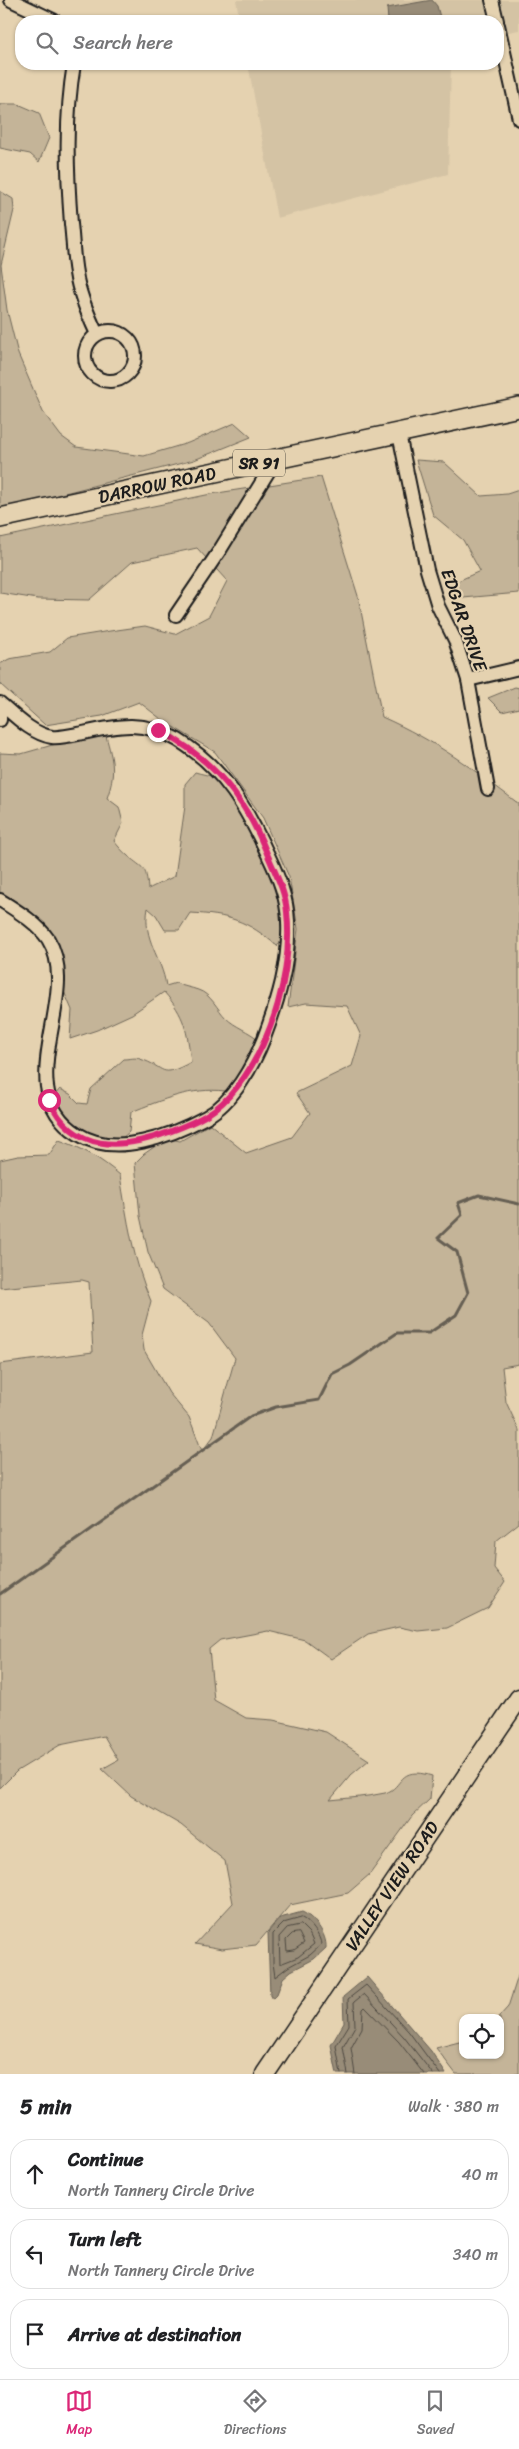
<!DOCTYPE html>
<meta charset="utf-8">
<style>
:root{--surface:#fff;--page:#f2f2f2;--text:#202124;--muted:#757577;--line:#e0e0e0;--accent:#db2777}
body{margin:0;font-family:Sriracha,sans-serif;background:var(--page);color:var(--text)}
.controls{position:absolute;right:15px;bottom:15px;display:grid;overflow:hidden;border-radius:10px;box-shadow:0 1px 4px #0004}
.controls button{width:45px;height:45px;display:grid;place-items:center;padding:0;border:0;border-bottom:1px solid var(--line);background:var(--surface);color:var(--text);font:25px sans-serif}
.stop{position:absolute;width:15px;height:15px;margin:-11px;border:4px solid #db2777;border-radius:50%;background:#fff}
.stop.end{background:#db2777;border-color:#fff;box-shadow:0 1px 5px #0008}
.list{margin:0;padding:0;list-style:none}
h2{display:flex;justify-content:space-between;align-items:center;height:65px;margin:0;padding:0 20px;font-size:21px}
h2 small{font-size:16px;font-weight:400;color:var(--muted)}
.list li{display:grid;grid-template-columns:32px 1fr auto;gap:15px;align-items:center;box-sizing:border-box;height:70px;margin:0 10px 10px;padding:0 10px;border:1px solid var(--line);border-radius:20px}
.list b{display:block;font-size:19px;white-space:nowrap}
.list p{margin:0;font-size:16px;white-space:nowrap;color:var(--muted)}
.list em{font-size:16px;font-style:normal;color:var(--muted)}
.icon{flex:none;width:28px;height:28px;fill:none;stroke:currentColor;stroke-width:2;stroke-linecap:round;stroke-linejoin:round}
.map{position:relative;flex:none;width:519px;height:2074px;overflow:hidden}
.search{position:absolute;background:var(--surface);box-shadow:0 1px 4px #0004;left:15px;right:15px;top:15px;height:55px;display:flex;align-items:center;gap:12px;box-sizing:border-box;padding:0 18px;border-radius:20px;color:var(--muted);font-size:19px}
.sheet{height:305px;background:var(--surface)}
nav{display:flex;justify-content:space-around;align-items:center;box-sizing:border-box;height:70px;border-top:1px solid var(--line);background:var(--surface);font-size:14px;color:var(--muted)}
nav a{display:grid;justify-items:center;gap:2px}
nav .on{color:var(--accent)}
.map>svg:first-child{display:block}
.built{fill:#d4c3a4}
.green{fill:#c4b498;stroke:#70685a}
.water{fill:#988c78;stroke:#665f53}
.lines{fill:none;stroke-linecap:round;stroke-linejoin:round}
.shore{stroke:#4e4941;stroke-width:1}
.stream{stroke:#665f53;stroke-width:3}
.minor-casing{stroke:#1c1c1c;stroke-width:16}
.secondary-casing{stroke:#1c1c1c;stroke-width:21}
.primary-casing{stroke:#1c1c1c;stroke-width:22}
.minor{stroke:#e5d2b0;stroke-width:12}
.secondary{stroke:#e5d2b0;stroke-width:18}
.primary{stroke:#e5d2b0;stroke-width:19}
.route{stroke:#db2777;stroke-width:6}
.labels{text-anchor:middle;stroke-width:4.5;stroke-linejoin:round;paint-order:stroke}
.shield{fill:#e5d2b0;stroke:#585348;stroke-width:1}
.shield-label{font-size:16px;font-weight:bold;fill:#1c1c1c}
.street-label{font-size:18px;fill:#1c1c1c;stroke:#e5d2b0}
</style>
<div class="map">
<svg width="519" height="2074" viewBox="0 0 519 2074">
<rect width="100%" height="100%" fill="#e5d2b0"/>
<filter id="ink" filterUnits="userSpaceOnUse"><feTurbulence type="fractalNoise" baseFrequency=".02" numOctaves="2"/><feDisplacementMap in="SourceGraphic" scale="10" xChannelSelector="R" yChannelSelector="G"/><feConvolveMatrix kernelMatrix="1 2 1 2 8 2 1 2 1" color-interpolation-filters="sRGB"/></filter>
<g filter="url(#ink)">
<g class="built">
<polygon points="236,0 519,0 519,30 498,34 498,21 240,21"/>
<polygon points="248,64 451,64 448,174 277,218"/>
</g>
<g class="green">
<polygon points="0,104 18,104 39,113 49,138 39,162 30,154 0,148"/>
<polygon points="0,191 13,199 14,210 1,265 7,310 18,354 43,412 61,436 76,447 144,456 188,443 235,423 251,437 194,460 57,495 22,509 0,509"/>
<polygon points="416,460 444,462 481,496 507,494 519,490 519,593 452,599 449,585 480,571 463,540 433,515"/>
<path d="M 321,477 L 358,596 L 382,717 C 436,741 472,768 519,804 L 519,1364 L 502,1367 L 506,1402 L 519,1430 L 519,1523 L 496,1541 L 494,1568 L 505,1582 L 488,1608 L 447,1628 L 418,1631 L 399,1627 L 368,1634 L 331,1659 L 305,1640 L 268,1631 L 220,1640 L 209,1649 L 214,1700 L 246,1718 L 273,1720 L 326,1732 L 369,1760 L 351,1775 L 330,1800 C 348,1798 367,1797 385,1793 C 404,1788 397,1765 432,1776 L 430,1799 L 412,1816 L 370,1874 L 348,1893 L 290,1905 L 256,1945 L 222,1949 L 195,1944 L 233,1903 L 225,1861 L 181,1825 L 131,1796 L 102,1769 L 118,1760 L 104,1736 L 60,1745 L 17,1771 L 0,1788 L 0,1364 L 93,1352 L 89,1282 L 82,1280 L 0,1288 L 0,1160 L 18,1156 L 49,1155 L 59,1140 C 83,1148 101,1159 120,1175 C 127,1218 133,1261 151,1301 L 142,1335 L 144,1350 L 169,1393 L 189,1417 L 202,1451 L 213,1437 L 235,1358 L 209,1323 L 163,1289 L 148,1252 L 140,1216 L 135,1163 L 144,1154 L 167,1138 L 180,1141 L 210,1124 L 246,1153 L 292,1137 L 310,1113 L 296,1093 L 352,1066 L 361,1036 L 347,1006 L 306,1003 L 288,1007 L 298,929 L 289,877 L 263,818 L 215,752 L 165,722 L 139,702 L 102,716 L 45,725 L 0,684 L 0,664 L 9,659 L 50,652 L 67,638 L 110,631 L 145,626 L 175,634 L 209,616 L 227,581 L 197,548 L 132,562 L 89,600 L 38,599 L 0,593 L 0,538 L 211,494 Z"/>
<polygon points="515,687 519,688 519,708 502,712 488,698"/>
<path d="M 106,736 C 113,761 116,773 107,798 L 119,807 L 123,823 L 114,841 C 118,846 123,852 128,856 C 144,870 146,865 148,889 L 175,876 L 185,806 L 185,784 L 195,772 C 201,774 211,775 217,779 C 244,800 290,902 283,937 C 282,940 279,944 277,946 C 247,920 229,915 190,913 L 179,930 L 165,930 L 156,915 L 148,908 C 142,940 162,957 166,986 L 176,983 C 184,987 190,987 198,990 C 211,994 217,1009 226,1018 C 235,1027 249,1031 259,1040 L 236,1081 L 225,1091 C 191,1087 162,1100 131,1112 L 129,1132 L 121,1139 C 114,1139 105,1140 98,1139 C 84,1136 59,1109 54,1096 L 60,1089 L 70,1094 L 79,1103 L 87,1104 L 91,1089 L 124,1059 C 129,1059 136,1057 140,1059 C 167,1067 158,1080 191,1062 C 187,1030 185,1016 164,992 L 132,1014 L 97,1030 L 70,1039 L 72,1010 L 63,989 L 57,946 L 0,894 L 0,753 L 21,754 L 70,740 Z"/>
<polygon points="519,1973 519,2074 456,2074 436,2048 463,2041 463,2055 500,2055 500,2018 498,2018 508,2007"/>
</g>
<g class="water">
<polygon points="432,0 437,6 441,21 388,21 387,8"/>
<path d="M 302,1912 C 314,1917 327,1934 326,1948 L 314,1959 L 291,1971 L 283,1978 L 277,1994 L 273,1998 L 270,1996 L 268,1932 L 280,1918 Z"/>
<polygon points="367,1977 431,2051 446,2074 337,2074 331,2045 344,2023 343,1997"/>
</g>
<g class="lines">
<g class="shore">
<path d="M 302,1918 C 310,1922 321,1936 321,1945 L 310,1955 L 288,1967 L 275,1977 L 273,1963 L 273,1934 L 284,1923 Z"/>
<polygon points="301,1925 309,1933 314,1944 298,1957 280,1964 279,1937 287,1928"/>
<polygon points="299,1933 304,1943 294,1950 287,1951 286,1940 292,1934"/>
<polyline points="341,2074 336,2046 349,2025 348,1999 366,1985 409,2032 440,2074"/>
<polyline points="348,2074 343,2047 355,2026 354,2002 364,1994 404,2037 433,2074"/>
<polyline points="355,2074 351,2048 362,2028 363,2009 365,2007 399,2042 424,2074"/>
</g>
<polyline class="stream" points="0,1594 251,1416 276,1407 319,1400 332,1374 350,1365 397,1333 429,1333 456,1315 468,1293 457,1252 438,1238 462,1215 458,1203 479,1195 519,1204"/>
<defs>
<g id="minor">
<polyline points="11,0 55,21"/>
<polyline points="492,0 497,21"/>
<polyline points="498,25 519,119"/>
<path d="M 74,64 C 65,117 67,170 71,224 C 73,240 73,257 76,273 C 79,294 88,315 97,334"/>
<circle cx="110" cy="356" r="25"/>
<polyline points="399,434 427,570 438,606 455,640 468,680 488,789"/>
<polyline points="176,615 220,550 276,459"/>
<polyline points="468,680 519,668"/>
<path d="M 0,703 C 14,715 32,734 52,737 C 61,738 73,735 83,733 C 119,725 144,720 178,740 C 225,769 247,809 269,857 C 279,878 287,898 288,921 C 290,962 278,1001 264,1038 C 253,1066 233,1102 206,1117 C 171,1136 115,1158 78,1134 C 6,1089 84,996 48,939 C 36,922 17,911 0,900"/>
<polyline points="0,712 0,720"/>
</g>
<polyline id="secondary" points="265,2074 519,1698"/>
<polyline id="primary" points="0,518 519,407"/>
</defs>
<use href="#minor" class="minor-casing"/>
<use href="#secondary" class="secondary-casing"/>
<use href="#primary" class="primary-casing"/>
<use href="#minor" class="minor"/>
<use href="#secondary" class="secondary"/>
<use href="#primary" class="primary"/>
</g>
</g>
<g class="lines" filter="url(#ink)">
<path class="route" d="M 49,1100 C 74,1153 121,1150 169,1132 C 198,1121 217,1113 237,1087 C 273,1041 293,970 287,912 C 285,889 274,871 266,851 C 245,798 210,756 158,730"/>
</g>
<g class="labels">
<rect class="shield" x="233" y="449.5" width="52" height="27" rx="4"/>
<g class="shield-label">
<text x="259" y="469">SR 91</text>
</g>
<g class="street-label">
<text transform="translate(157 485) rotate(-12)" y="6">DARROW ROAD</text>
<text transform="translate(464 620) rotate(71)" y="6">EDGAR DRIVE</text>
<text transform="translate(392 1886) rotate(-56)" y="6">VALLEY VIEW ROAD</text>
</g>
</g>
</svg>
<div class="controls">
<button><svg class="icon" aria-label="locate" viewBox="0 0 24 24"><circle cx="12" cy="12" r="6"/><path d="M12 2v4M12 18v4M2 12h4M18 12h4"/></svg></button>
</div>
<div class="stop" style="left:49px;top:1100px"></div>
<div class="stop end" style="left:158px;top:730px"></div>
<div class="search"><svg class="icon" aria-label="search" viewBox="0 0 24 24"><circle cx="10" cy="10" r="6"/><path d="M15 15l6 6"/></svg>Search here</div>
</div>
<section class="sheet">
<h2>5 min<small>Walk · 380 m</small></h2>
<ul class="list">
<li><svg class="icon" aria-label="ahead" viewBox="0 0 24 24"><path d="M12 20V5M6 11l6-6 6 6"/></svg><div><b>Continue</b><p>North Tannery Circle Drive</p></div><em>40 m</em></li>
<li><svg class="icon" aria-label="left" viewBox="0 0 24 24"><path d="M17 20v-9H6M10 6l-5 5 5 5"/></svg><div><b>Turn left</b><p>North Tannery Circle Drive</p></div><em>340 m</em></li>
<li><svg class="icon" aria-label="arrive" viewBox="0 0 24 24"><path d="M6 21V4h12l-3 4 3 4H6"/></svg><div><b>Arrive at destination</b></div></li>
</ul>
</section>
<nav>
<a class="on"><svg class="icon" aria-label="map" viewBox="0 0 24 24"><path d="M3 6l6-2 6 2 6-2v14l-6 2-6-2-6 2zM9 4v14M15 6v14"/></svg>Map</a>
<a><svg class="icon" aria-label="directions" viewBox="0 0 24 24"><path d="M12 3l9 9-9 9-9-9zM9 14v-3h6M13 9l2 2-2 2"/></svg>Directions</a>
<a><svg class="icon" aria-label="saved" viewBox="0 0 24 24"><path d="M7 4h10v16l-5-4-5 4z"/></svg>Saved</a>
</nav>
